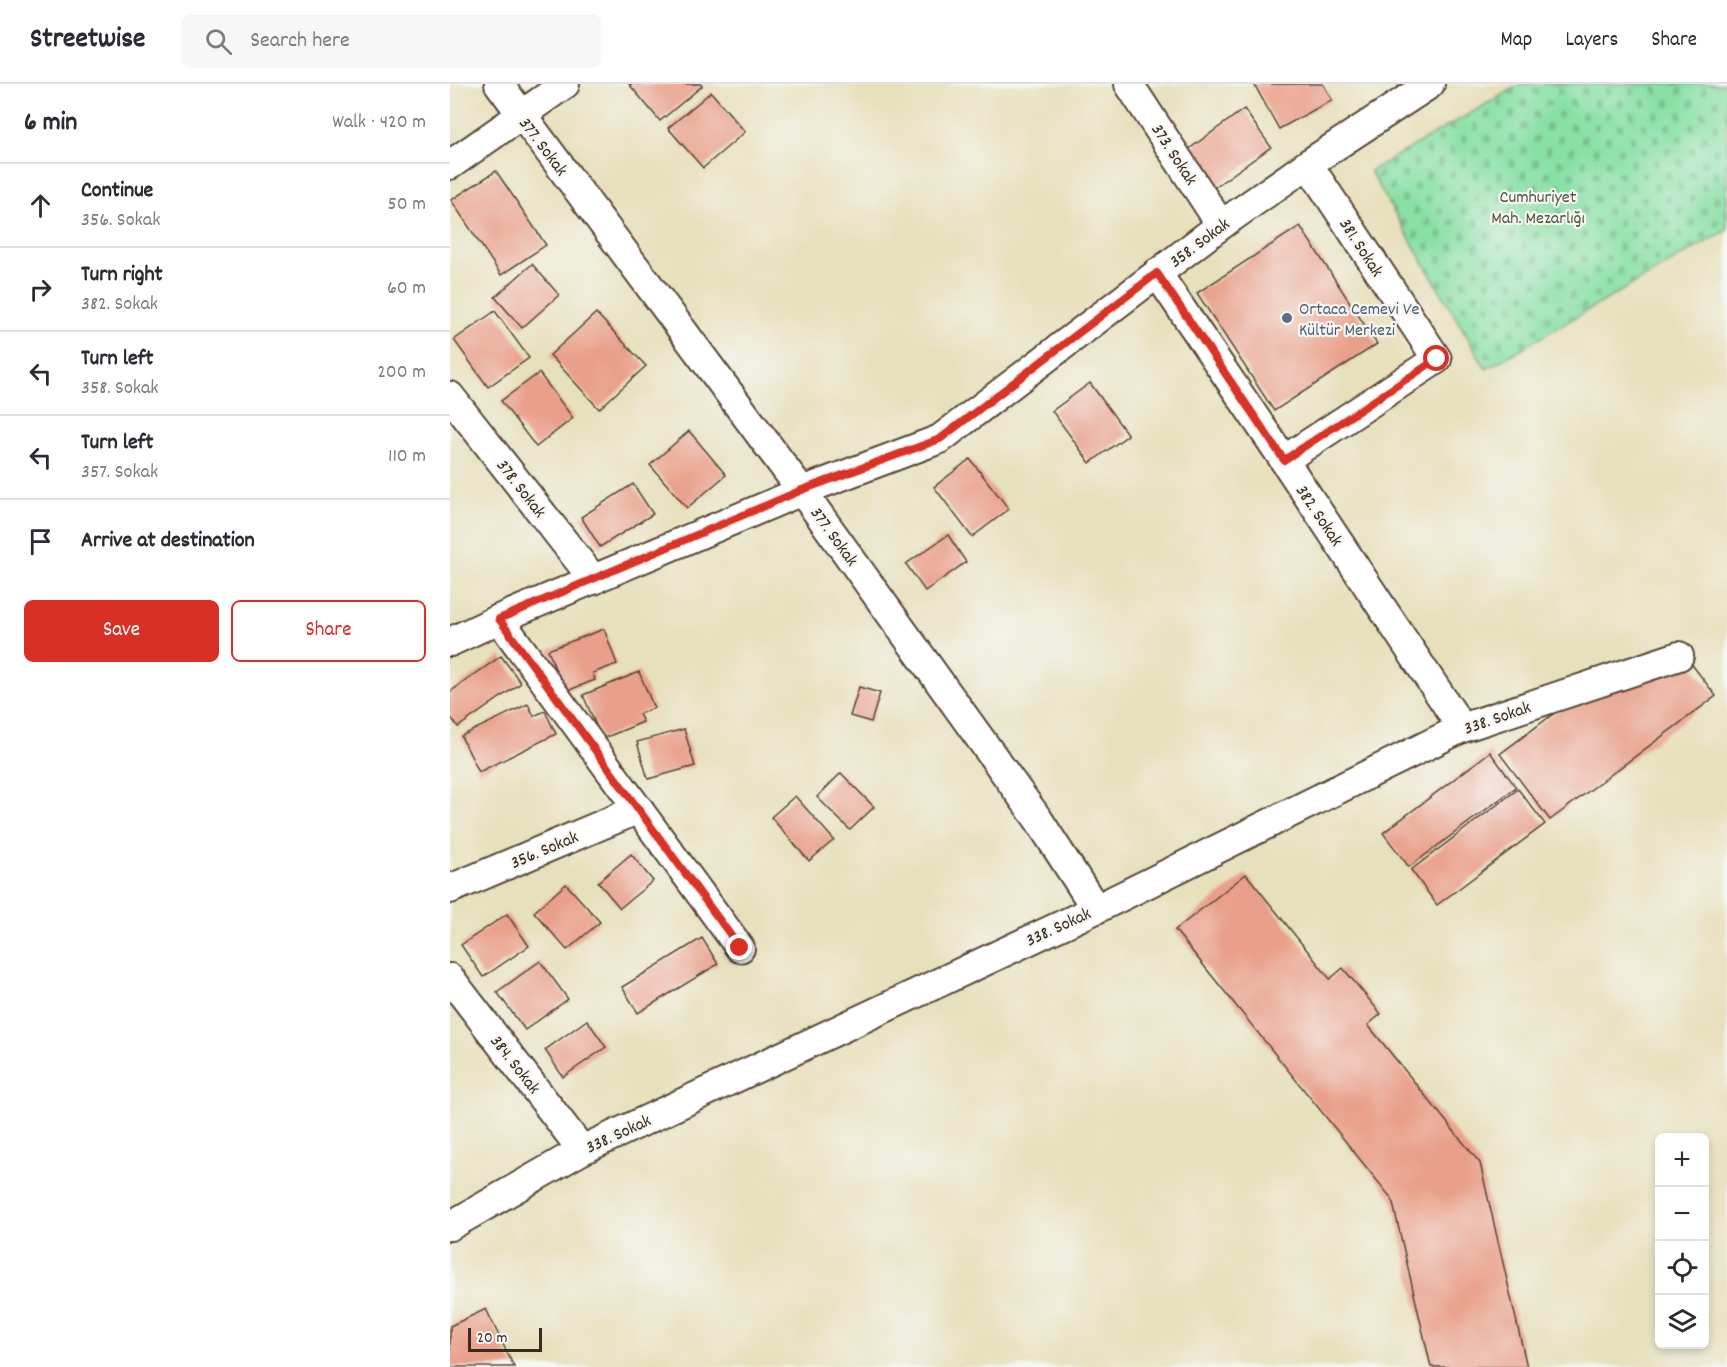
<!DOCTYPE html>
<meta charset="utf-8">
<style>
:root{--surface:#fff;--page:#f7f7f7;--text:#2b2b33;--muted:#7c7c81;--line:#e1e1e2;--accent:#d93025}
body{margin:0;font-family:Dekko,sans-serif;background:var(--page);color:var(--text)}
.controls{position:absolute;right:18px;bottom:18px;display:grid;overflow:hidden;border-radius:9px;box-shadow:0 3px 9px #0003}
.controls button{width:54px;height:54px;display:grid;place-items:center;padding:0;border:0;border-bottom:2px solid var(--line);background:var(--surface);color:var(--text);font:30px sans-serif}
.scale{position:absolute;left:18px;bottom:15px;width:74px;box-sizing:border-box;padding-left:6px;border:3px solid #3b2a1e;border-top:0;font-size:16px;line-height:21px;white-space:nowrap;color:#3b2a1e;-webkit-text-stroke:4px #f6f6f2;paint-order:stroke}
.stop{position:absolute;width:18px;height:18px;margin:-14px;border:4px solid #d93025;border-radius:50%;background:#fff}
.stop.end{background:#d93025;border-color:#fff;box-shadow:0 2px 6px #0008}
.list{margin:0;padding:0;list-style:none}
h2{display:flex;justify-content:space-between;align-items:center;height:78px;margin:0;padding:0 24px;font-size:26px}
h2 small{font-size:20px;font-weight:400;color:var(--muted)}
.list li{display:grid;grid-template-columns:39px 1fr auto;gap:18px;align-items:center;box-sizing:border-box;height:84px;padding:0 24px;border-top:2px solid var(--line)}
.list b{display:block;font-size:22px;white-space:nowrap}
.list p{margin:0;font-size:20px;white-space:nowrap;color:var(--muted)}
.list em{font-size:20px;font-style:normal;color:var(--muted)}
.actions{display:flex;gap:12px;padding:18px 24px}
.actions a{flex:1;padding:14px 0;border:2px solid var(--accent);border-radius:9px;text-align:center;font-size:21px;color:var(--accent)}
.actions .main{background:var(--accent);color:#fff}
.icon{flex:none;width:33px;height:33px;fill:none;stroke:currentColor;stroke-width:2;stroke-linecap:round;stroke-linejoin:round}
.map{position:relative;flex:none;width:1277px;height:1283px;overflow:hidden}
header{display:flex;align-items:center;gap:36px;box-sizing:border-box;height:84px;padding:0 30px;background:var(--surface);border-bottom:2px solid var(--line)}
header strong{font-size:28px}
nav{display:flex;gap:33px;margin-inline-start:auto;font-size:21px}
.search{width:420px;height:54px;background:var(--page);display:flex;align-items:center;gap:15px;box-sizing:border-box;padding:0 21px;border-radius:9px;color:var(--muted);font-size:22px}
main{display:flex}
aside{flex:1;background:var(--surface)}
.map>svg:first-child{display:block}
.cemetery{fill:url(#cemetery-stones);stroke:#628562;stroke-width:1.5}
.building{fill:#e99f89}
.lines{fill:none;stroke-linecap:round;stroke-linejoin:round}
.minor-casing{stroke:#554536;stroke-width:32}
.minor{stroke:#fff;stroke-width:28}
.route{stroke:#d93025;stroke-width:8}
.service-dot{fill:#5c6f8a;stroke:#f6f6f2;stroke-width:2}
.labels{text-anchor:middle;stroke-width:4.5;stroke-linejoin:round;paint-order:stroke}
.street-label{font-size:18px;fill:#3b2a1e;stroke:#f6f6f2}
.park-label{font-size:18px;fill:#4e5840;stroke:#f6f6f2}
.service-label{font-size:18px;fill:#4e5e75;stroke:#f6f6f2;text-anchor:start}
</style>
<header>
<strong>Streetwise</strong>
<div class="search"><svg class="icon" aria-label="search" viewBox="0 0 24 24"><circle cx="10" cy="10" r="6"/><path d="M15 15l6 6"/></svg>Search here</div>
<nav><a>Map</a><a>Layers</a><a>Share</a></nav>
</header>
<main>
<aside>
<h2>6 min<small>Walk · 420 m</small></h2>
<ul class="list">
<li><svg class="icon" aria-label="ahead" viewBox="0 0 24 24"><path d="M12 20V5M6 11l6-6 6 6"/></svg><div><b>Continue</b><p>356. Sokak</p></div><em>50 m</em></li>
<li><svg class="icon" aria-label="right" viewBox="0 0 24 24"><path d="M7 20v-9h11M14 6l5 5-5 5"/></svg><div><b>Turn right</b><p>382. Sokak</p></div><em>60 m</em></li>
<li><svg class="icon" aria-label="left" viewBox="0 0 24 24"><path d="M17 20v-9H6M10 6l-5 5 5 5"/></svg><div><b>Turn left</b><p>358. Sokak</p></div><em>200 m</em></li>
<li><svg class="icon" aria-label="left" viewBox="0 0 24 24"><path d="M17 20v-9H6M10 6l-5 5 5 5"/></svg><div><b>Turn left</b><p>357. Sokak</p></div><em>110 m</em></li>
<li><svg class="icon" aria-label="arrive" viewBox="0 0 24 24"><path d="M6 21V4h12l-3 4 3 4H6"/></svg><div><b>Arrive at destination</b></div></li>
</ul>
<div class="actions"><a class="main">Save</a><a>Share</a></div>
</aside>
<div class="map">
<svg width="1277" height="1283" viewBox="0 0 1277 1283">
<defs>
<pattern id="cemetery-stones" width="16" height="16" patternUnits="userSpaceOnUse" patternTransform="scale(1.5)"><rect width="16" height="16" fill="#88e0a5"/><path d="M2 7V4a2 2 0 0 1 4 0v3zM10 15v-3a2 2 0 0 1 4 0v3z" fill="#76c08e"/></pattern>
</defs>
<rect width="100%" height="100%" fill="#f6f6f2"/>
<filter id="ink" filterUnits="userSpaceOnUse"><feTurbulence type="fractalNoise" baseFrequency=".0167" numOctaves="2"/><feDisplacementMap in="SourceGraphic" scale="12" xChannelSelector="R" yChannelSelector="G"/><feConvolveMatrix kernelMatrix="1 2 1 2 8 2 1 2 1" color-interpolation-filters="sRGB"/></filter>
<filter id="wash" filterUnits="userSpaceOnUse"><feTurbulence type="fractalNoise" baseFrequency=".008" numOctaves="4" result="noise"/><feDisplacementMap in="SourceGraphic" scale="24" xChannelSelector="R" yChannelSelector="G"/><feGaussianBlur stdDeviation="1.35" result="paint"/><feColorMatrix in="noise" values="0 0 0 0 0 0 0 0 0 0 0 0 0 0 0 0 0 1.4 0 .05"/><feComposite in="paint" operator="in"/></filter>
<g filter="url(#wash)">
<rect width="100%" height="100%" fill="#e7e0bc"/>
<polygon class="cemetery" points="1071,0 1277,0 1277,146 1036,285 920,87"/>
<g id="blocks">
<g class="building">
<polygon points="179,0 251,0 252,2 210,37"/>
<polygon points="804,0 873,0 882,16 829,45"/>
<polygon points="261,8 295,48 253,84 218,44"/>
<polygon points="794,25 821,63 762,105 735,68"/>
<polygon points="46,87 96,161 51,191 1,116"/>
<polygon points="850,142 927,260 824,327 747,209"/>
<polygon points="82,180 109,211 72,244 45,213"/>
<polygon points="45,227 79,274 38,303 4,256"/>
<polygon points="146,229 196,282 149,325 100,271"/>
<polygon points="89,289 123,334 86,363 51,317"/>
<polygon points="640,299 678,351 640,379 602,327"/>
<polygon points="239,347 276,391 237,424 200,381"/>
<polygon points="520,375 559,425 522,453 484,403"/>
<polygon points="183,400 203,430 150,463 131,433"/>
<polygon points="498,451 516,478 475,507 456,480"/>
<polygon points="154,545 167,580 143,589 145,596 114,608 98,566"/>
<polygon points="51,572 71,599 8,643 0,632 0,608"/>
<polygon points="1240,578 1266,612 1100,736 1050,670 1114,622"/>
<polygon points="189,588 204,624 189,630 193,638 152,655 133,611"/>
<polygon points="409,603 430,609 421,638 400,632"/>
<polygon points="78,620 84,632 95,627 106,650 29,688 11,652"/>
<polygon points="234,645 245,682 198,695 187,658"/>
<polygon points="1040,668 1066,703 959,783 933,749"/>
<polygon points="391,689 424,723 400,746 367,713"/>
<polygon points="1068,705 1095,740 987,821 961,786"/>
<polygon points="345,712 384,756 359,777 321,733"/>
<polygon points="181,770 203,797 170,824 148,798"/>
<polygon points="796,790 880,895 893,884 931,930 918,941 1030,1079 1077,1283 981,1283 942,1115 725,846"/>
<polygon points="116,800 150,838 117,866 84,828"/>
<polygon points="57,830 79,862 33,893 11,861"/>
<polygon points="252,854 268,880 188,929 172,903"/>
<polygon points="90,877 118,915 75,946 47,908"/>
<polygon points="137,936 156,963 113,993 95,966"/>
<polygon points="36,1225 64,1283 0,1283 0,1242"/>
</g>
</g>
</g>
<g filter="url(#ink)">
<use href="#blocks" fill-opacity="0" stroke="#554536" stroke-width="1.5"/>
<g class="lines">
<defs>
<g id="minor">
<polyline points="49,0 352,407 588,735 646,825"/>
<polyline points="679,0 771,141"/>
<polyline points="0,81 115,0"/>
<polyline points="707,189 834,376 1012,644"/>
<polyline points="0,312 144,496"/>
<polyline points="834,376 987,275 858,80"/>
<polyline points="49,535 290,864"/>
<polyline points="0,558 49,535 352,407 490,355 771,141 858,80 980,0"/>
<polyline points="0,805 189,725"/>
<polyline points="0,894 132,1066"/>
<polyline points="0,1142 132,1066 646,825 1012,644 1229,572"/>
</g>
</defs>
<use href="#minor" class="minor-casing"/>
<use href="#minor" class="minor"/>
</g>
</g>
<g class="lines" filter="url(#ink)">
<polyline class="route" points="290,864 49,535 352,406 490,355 707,189 834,376 987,275"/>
</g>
<circle class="service-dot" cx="837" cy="234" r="6"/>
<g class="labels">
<g class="street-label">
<text transform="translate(94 62) rotate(53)" y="6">377. Sokak</text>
<text transform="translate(725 70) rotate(57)" y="6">373. Sokak</text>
<text transform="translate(749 158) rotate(-37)" y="6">358. Sokak</text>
<text transform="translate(912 163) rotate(57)" y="6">381. Sokak</text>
<text transform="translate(72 404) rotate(52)" y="6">378. Sokak</text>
<text transform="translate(870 431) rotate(56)" y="6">382. Sokak</text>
<text transform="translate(385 452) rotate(54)" y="6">377. Sokak</text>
<text transform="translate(1047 633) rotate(-19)" y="6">338. Sokak</text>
<text transform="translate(94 765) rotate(-23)" y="6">356. Sokak</text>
<text transform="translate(608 842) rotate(-25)" y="6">338. Sokak</text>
<text transform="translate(66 980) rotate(52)" y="6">384. Sokak</text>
<text transform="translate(168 1049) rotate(-25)" y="6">338. Sokak</text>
</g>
<g class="park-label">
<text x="1088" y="118">Cumhuriyet<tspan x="1088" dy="21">Mah. Mezarlığı</tspan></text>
</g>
<g class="service-label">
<text x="849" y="230">Ortaca Cemevi Ve<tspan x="849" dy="21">Kültür Merkezi</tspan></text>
</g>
</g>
</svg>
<div class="controls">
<button>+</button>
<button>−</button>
<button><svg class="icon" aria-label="locate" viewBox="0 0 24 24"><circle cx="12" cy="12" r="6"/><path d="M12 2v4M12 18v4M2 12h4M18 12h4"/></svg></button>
<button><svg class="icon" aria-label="layers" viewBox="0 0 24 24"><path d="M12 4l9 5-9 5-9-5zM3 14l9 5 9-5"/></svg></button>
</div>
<div class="scale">20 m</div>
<div class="stop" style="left:987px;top:275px"></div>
<div class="stop end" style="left:290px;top:864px"></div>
</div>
</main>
